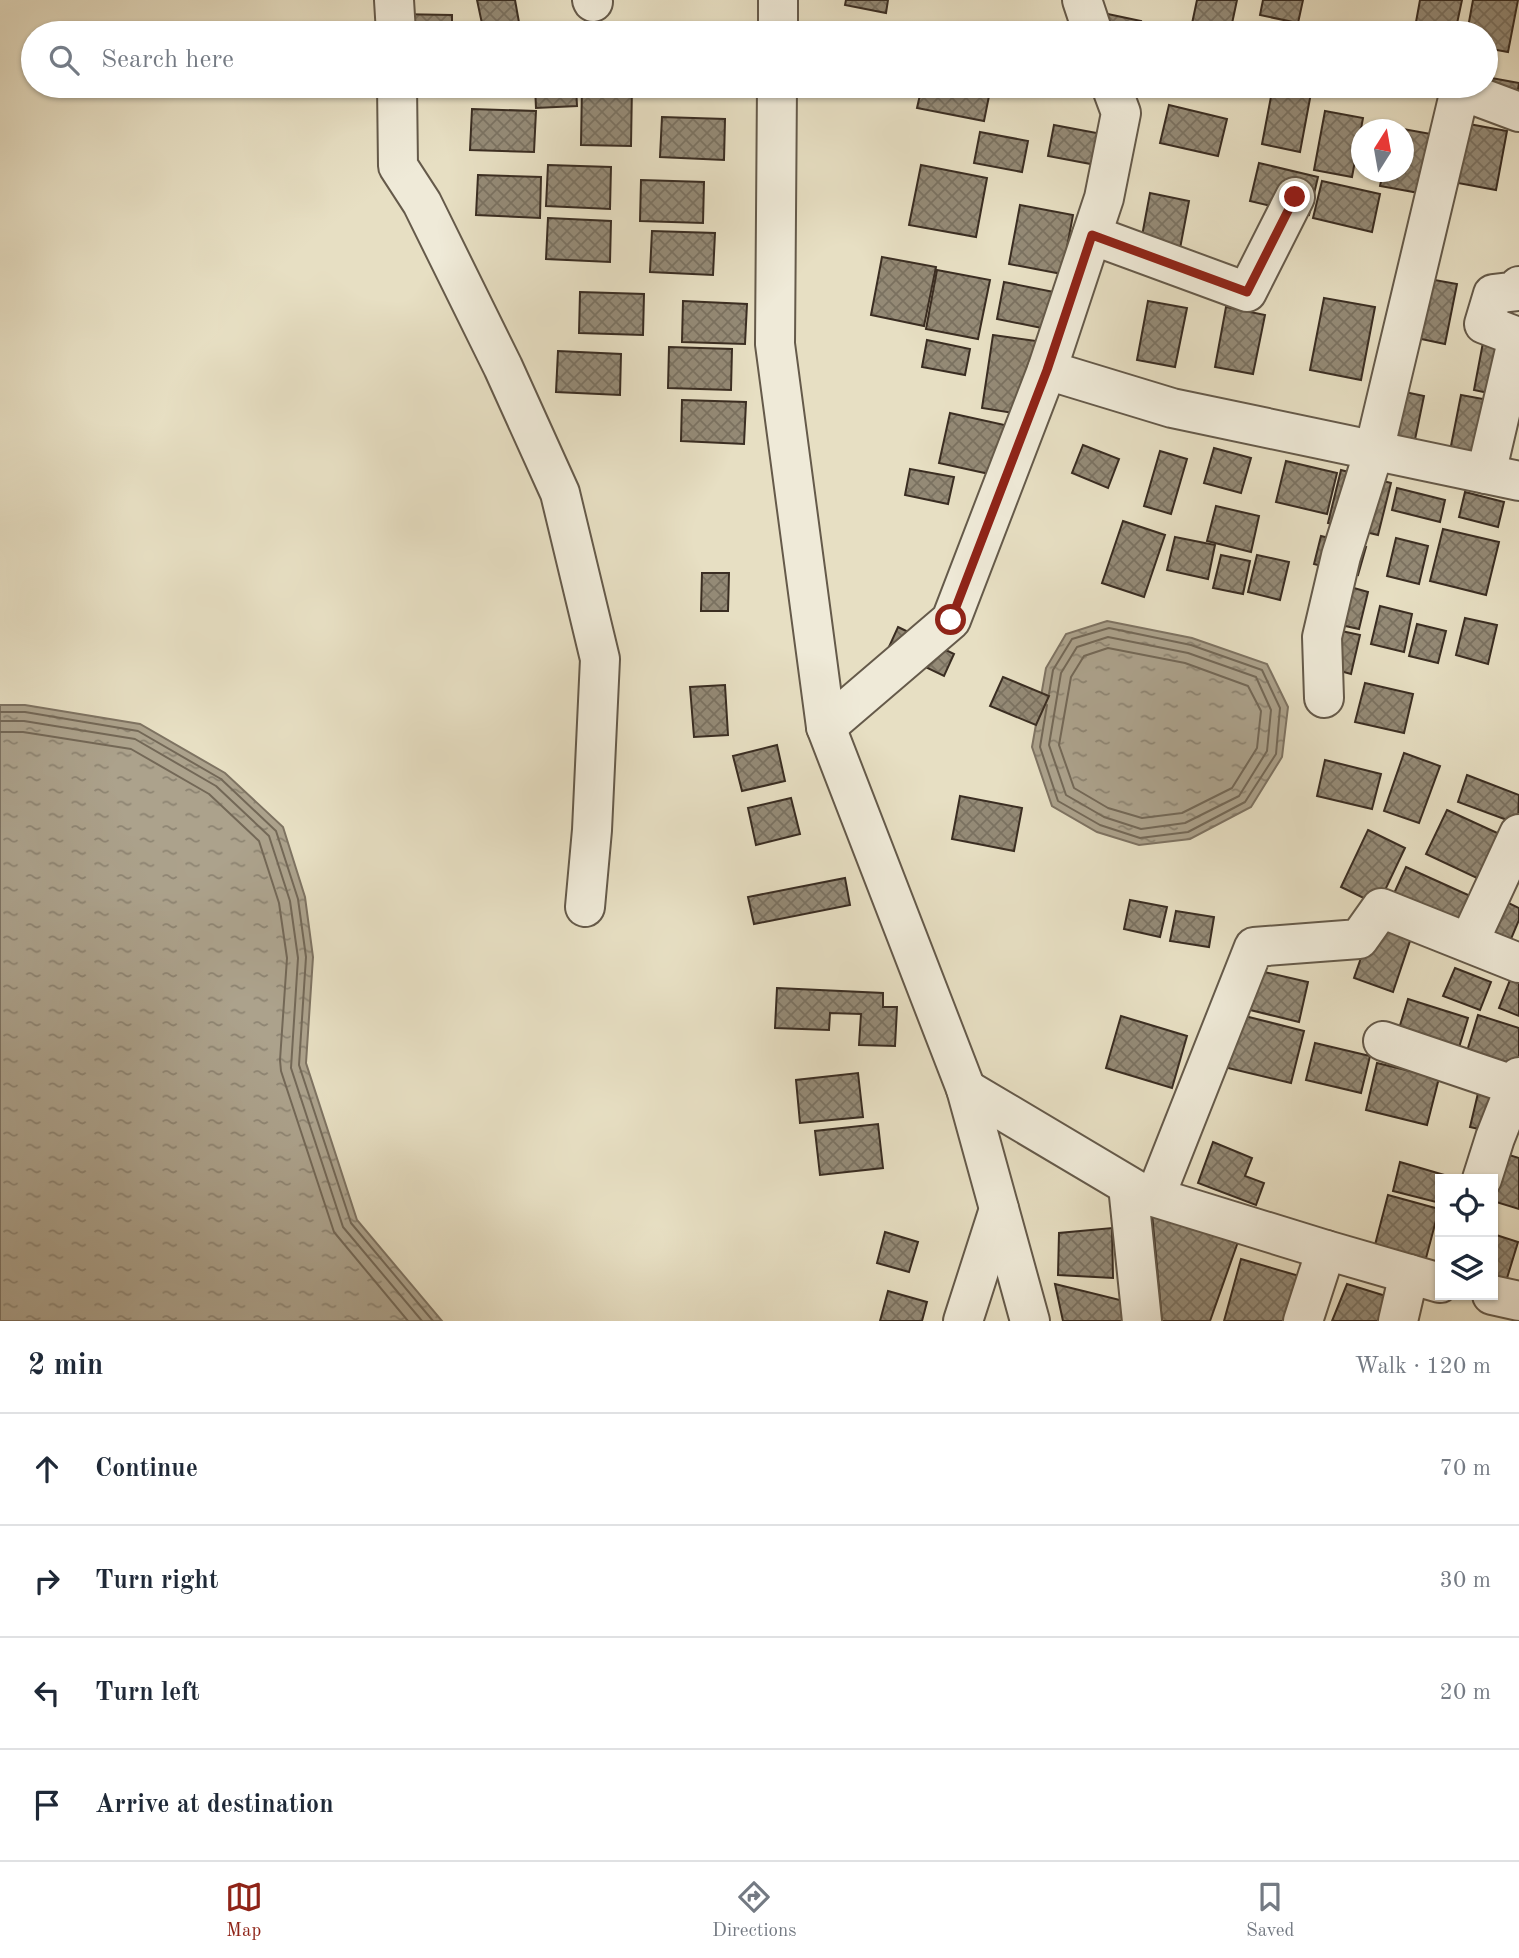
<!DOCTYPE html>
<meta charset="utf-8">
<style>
:root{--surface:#fff;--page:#f2f2f3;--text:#1f2937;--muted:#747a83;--line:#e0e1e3;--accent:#8f2418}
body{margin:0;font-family:"Old Standard TT",serif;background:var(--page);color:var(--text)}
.controls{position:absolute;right:21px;bottom:21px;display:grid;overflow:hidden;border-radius:0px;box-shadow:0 2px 5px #0004}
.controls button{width:63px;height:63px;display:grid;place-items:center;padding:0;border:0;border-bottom:2px solid var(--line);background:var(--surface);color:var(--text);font:35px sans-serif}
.compass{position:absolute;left:1351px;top:119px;width:63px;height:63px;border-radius:50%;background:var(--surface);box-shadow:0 2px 5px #0004;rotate:11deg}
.stop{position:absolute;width:21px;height:21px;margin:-16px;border:5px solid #8f2418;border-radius:50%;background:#fff}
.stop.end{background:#8f2418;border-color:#fff;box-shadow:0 2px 7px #0008}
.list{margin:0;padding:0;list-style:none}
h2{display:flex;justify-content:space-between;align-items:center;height:91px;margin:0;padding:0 28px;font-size:30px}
h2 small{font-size:23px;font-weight:400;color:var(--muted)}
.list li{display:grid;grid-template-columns:46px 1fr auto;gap:21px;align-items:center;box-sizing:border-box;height:112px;padding:0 28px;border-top:2px solid var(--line)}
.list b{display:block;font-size:26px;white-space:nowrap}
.list em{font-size:23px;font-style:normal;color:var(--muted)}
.icon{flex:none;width:38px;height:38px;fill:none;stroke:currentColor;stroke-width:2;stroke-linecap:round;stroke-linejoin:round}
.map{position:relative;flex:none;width:1519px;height:1321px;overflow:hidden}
.search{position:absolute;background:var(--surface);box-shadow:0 2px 5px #0004;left:21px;right:21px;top:21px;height:77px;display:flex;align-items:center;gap:18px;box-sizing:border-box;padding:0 24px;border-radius:38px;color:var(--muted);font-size:26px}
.sheet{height:539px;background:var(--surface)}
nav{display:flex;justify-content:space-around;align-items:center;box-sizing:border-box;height:98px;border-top:2px solid var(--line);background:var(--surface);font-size:19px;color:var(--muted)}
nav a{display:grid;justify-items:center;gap:4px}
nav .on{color:var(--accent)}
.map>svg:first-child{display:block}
.water{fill:url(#water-ripples);stroke:#7e7362;stroke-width:2}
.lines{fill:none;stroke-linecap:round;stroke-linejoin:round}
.shore{stroke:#736857;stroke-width:2}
.building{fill:url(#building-cross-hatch);stroke:#3a2d22;stroke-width:2}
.minor-casing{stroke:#655a4a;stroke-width:42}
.minor{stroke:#efead8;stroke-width:38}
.route{stroke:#8f2418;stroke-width:9}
</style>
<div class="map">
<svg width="1519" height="1321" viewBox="0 0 1519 1321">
<defs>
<pattern id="water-ripples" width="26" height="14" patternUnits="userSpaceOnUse" patternTransform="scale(1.75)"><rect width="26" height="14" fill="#aca28c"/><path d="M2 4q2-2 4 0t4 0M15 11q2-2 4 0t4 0" fill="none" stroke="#8d8472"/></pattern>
<pattern id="building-cross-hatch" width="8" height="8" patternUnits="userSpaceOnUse" patternTransform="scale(1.75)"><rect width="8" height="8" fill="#948a76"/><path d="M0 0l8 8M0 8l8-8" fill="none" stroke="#7a7160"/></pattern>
</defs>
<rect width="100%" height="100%" fill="#e7dfc3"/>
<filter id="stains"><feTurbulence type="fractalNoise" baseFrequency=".00286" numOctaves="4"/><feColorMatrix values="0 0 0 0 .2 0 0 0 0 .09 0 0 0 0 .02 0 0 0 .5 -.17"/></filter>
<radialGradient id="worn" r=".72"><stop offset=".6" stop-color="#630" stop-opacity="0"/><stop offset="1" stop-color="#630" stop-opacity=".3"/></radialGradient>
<g class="water">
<polygon points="1107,621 1192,638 1267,664 1288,707 1282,757 1251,807 1190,839 1139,845 1097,832 1052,806 1032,747 1046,668 1066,634"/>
<polygon points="0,705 25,705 140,724 225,773 283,827 305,897 313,957 306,1063 357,1220 442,1321 0,1321"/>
</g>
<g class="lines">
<g class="shore">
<polygon points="1108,637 1188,653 1256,677 1271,710 1267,751 1239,796 1185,823 1141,829 1104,817 1066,795 1049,745 1061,673 1077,647"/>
<polygon points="1108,648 1185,663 1248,686 1261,711 1257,748 1232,788 1182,813 1142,818 1108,808 1074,788 1059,745 1071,677 1084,656"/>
<polyline points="1047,705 1040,747 1058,801 1100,825 1140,838 1188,832 1245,802 1276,754 1280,708 1262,670 1191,645 1109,628 1072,639 1053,670 1049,694"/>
<polyline points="0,712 25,712 138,731 221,779 276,831 298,899 306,957 299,1065 351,1223 433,1321"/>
<polyline points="0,721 24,721 135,739 216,786 269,836 290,901 298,958 291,1068 343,1227 422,1321"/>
<polyline points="0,732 23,732 131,749 209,794 259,841 279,903 287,958 280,1060 281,1071 334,1232 408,1321"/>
</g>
</g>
<g class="building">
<polygon points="477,0 515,0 520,28 484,33"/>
<polygon points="846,0 888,0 886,13 845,5"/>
<polygon points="1197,0 1237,0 1230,33 1190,33"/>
<polygon points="1263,0 1303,0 1298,23 1260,15"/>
<polygon points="1420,0 1462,0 1455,33 1414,33"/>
<polygon points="1473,0 1518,0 1508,52 1486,48 1486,33 1467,33"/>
<polygon points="1103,13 1141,21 1138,33 1099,33"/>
<polygon points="395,14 452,15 452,33 395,33"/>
<polygon points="1145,24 1184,32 1183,33 1143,33"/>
<polygon points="1353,25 1388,33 1351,33"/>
<polygon points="1236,26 1271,33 1234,33"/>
<polygon points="670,29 727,30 727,33 670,33"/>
<polygon points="1486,77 1519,83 1515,109 1486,86"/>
<polygon points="535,86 576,86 577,106 536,108"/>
<polygon points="582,86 632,86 631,146 581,145"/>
<polygon points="922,86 991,86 984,121 917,108"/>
<polygon points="1044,86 1083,86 1081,93"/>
<polygon points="1229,86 1264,86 1263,92"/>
<polygon points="1273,86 1311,93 1300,152 1262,144"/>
<polygon points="1169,105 1227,119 1218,156 1160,143"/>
<polygon points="472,109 536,111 534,152 470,150"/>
<polygon points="1325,111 1363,118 1352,177 1314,170"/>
<polygon points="662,117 725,119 724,160 660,157"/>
<polygon points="1469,124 1507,131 1496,190 1458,183"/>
<polygon points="1054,125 1102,134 1096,165 1048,156"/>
<polygon points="1392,127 1431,134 1419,193 1380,186 1383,172 1404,172 1404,130 1391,130"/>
<polygon points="980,132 1028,141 1022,172 974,163"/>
<polygon points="1259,163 1318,177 1309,215 1250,201"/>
<polygon points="548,165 611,167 610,209 546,206"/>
<polygon points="921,165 987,178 976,237 909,225"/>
<polygon points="478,175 541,177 540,218 476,215"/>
<polygon points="641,180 704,182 703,223 640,221"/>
<polygon points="1322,181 1380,194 1372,232 1313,218"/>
<polygon points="1150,193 1189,201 1178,259 1139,252"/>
<polygon points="1020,205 1073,215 1062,274 1009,264"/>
<polygon points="548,218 611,221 610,262 546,259"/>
<polygon points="652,231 715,233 713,275 650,272"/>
<polygon points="882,257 936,267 924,326 871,315"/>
<polygon points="937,270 990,280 978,339 926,329"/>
<polygon points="1418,277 1457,284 1445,344 1407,336"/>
<polygon points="1004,282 1054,292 1047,329 997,319"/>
<polygon points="580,292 644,294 643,335 579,333"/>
<polygon points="1324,298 1375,307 1361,380 1310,370"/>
<polygon points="683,301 747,304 745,344 682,342"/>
<polygon points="1148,301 1187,308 1175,367 1137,360"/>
<polygon points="1226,307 1265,315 1253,374 1215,367"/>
<polygon points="1485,332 1519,338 1512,398 1474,390"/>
<polygon points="993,335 1044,342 1032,416 982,408"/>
<polygon points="927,340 970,349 965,375 922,367"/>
<polygon points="669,347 732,349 731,390 668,388"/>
<polygon points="558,351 621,354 620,395 556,392"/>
<polygon points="1386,388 1424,396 1412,454 1374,447"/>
<polygon points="1461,395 1516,405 1503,472 1448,461"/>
<polygon points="682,400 746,402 744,444 681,441"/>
<polygon points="950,413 1023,429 1012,479 939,463"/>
<polygon points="1083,445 1119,459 1108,488 1072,473"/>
<polygon points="1214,448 1251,458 1241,493 1204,483"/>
<polygon points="1160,451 1187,459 1171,514 1144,506"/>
<polygon points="1286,461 1337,473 1327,514 1276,502"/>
<polygon points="910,469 954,477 948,504 905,495"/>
<polygon points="1341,470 1391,483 1378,535 1328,523"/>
<polygon points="1397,488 1445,500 1440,522 1392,510"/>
<polygon points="1465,492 1504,502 1498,527 1459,517"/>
<polygon points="1216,506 1259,516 1251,552 1207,541"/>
<polygon points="1123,521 1165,535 1144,597 1102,583"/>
<polygon points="1443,529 1499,542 1486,595 1430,581"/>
<polygon points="1321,536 1366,547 1358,575 1314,564"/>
<polygon points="1175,537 1215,545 1208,579 1167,570"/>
<polygon points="1396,538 1428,546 1419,584 1387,576"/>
<polygon points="1221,555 1250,561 1243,594 1213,588"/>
<polygon points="1257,555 1289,562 1280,600 1248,592"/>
<polygon points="702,573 729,573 728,611 701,611"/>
<polygon points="1336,583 1368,592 1359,629 1327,622"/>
<polygon points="1380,606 1412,614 1404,652 1371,644"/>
<polygon points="1465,618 1497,625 1488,664 1456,655"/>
<polygon points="1417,624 1446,631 1438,663 1409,656"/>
<polygon points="898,627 954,654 944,676 888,649"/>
<polygon points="1328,628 1360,635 1351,674 1319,665"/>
<polygon points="1003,677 1049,696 1036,725 990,706"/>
<polygon points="1365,683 1413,694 1404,733 1355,722"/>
<polygon points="725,685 728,735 694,737 690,687"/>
<polygon points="777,745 785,781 742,791 733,756"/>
<polygon points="1404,753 1440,766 1419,823 1384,811"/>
<polygon points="1325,760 1381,774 1372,809 1317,796"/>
<polygon points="1467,775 1519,795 1518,824 1458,802"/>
<polygon points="960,796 1022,808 1014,851 952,839"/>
<polygon points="791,798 800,834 756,845 748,808"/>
<polygon points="1447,810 1517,842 1496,887 1426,854"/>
<polygon points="1368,830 1405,848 1378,905 1341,887"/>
<polygon points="1406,867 1477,899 1456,942 1386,911"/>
<polygon points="845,878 850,905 754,924 748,897"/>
<polygon points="1492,895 1519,908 1519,920 1511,939 1475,925"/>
<polygon points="1130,900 1167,907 1160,937 1124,929"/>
<polygon points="1176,911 1214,917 1209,947 1170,941"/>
<polygon points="1375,918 1413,932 1393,992 1354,978"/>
<polygon points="1247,968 1308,982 1299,1022 1238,1007"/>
<polygon points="1455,968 1491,982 1480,1010 1443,996"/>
<polygon points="1510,980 1519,983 1519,1016 1499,1008"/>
<polygon points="777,988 883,993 883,1007 897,1007 895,1046 859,1045 861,1014 830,1013 829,1030 775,1028"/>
<polygon points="1408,999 1468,1018 1454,1064 1394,1045"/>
<polygon points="1237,1014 1304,1031 1291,1083 1224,1067"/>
<polygon points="1478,1015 1519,1028 1519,1078 1464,1061"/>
<polygon points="1121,1016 1187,1036 1172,1088 1106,1068"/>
<polygon points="1315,1043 1370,1056 1361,1093 1306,1080"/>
<polygon points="1377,1063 1439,1078 1427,1125 1366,1110"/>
<polygon points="858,1073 863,1117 800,1123 796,1080"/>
<polygon points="1479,1089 1505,1096 1496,1133 1470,1127"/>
<polygon points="878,1124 883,1168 820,1175 815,1131"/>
<polygon points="1213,1142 1252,1158 1245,1176 1264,1183 1256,1205 1198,1183"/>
<polygon points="1483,1147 1519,1158 1519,1209 1493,1201 1493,1179"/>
<polygon points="1400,1162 1458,1179 1440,1179 1440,1203 1393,1191"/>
<polygon points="1388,1195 1439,1209 1421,1277 1370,1264"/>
<polygon points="1152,1214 1239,1239 1210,1321 1162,1321"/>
<polygon points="1112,1228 1113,1278 1058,1275 1059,1233"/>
<polygon points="885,1232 918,1242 909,1272 877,1263"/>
<polygon points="1493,1234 1518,1242 1504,1288 1493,1284"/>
<polygon points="1241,1259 1306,1278 1294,1321 1224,1321"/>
<polygon points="1055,1284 1124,1301 1127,1321 1063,1321"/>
<polygon points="1347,1284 1389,1297 1384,1321 1332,1321"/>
<polygon points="888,1291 927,1302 922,1321 880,1321"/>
</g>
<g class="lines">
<defs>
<g id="minor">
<polyline points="394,0 396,33"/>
<polyline points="592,0 593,2"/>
<polyline points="1082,0 1093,33"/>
<polyline points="778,33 778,0"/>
<polyline points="397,86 398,166 422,203 503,367 560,493 600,659 592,830 585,907"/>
<polyline points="777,86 775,344 826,727 966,1089 1030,1321"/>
<polyline points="1092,235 1247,292 1295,197"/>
<polyline points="1047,370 1172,408 1519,481"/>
<polyline points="1486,474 1518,337 1484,324 1493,294 1518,291 1519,286"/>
<polyline points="1324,698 1322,637 1341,556 1374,451 1460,90 1519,112"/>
<polyline points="826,727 951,620 1047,370 1104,198 1121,113 1111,86"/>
<polyline points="1469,942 1519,834"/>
<polyline points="1383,1041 1516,1086"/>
<polyline points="966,1089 1141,1193 1326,1250 1440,1283"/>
<polyline points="1482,1179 1495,1138 1519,1077"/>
<polyline points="1128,1186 1142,1321"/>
<polyline points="1155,1197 1254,947 1359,939 1381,908 1519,963"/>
<polyline points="1492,1295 1519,1301"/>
<polyline points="963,1321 999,1209"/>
<polyline points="1303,1321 1326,1250"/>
<polyline points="1398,1321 1409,1274"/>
</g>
</defs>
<use href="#minor" class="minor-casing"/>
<use href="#minor" class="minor"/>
</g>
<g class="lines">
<polyline class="route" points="951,620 1047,370 1092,235 1247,292 1295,197"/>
</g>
<rect width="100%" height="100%" filter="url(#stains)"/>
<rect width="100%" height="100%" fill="url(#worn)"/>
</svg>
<div class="controls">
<button><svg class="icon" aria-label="locate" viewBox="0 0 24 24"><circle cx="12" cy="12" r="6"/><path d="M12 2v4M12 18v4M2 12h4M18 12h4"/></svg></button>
<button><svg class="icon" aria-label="layers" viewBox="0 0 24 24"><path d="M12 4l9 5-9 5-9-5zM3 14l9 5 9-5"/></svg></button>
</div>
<svg class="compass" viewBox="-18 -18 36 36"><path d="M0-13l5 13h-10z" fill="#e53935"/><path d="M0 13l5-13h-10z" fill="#747a83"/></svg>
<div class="stop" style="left:951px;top:620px"></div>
<div class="stop end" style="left:1295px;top:197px"></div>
<div class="search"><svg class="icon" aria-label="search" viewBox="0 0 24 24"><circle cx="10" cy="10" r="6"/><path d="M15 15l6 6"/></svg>Search here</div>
</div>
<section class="sheet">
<h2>2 min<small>Walk · 120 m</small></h2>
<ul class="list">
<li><svg class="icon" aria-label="ahead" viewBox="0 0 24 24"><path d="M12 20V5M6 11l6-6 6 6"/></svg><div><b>Continue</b></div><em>70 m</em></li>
<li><svg class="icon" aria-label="right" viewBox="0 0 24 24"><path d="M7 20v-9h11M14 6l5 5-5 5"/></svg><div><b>Turn right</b></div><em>30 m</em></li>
<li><svg class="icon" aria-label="left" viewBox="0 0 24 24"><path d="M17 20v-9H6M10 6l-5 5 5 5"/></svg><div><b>Turn left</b></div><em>20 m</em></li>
<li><svg class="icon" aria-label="arrive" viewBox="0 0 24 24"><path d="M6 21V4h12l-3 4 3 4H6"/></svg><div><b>Arrive at destination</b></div></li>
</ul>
</section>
<nav>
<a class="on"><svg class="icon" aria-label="map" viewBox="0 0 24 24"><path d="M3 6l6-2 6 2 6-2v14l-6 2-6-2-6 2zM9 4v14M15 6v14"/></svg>Map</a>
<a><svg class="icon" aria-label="directions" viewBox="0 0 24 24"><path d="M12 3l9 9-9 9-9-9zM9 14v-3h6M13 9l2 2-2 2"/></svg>Directions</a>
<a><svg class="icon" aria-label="saved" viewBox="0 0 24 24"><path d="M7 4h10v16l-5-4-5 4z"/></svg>Saved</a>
</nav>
